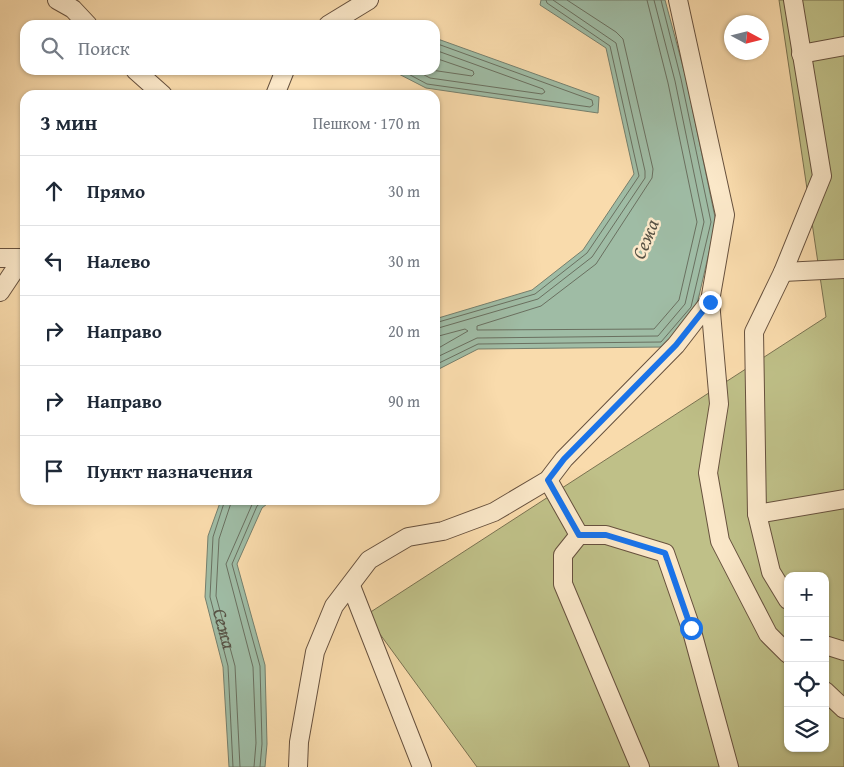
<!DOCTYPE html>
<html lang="ru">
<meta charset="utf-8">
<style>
:root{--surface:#fff;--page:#f2f2f3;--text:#1f2937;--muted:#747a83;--line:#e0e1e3}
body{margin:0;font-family:"Gentium Book Plus",serif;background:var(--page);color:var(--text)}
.controls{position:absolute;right:15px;bottom:15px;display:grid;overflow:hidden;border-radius:10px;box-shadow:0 1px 4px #0004}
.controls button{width:45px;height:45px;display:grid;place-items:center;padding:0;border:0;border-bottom:1px solid var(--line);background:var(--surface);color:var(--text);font:25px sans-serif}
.compass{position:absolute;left:724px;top:15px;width:45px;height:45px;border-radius:50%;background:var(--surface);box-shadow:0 1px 4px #0004;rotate:97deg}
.stop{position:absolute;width:15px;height:15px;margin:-11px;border:4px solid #1a73e8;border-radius:50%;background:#fff}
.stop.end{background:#1a73e8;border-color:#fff;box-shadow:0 1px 5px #0008}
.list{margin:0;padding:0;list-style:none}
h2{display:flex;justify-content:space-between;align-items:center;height:65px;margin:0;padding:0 20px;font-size:21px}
h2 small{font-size:16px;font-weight:400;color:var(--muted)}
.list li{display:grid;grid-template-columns:32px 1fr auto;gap:15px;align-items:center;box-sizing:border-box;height:70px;padding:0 20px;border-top:1px solid var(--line)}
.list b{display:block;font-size:19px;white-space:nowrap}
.list em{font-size:16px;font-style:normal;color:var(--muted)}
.icon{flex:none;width:28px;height:28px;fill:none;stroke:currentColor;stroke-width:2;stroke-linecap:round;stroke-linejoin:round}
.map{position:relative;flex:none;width:844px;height:767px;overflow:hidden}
.search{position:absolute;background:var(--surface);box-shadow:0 1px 4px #0004;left:20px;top:20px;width:420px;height:55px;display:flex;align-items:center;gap:12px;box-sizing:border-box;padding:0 18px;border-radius:15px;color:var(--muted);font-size:19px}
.panel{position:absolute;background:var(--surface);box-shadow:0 1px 4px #0004;left:20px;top:90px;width:420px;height:415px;border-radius:15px}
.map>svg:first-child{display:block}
.green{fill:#bfc088;stroke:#7a7251;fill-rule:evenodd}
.water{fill:#9fbca5;stroke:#757f6d}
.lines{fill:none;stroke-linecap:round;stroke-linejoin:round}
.shore{stroke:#6a7060;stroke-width:1}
.minor-casing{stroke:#67513e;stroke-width:20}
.minor{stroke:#fbe8c9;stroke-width:18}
.route{stroke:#1a73e8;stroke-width:6}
.labels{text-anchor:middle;stroke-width:5;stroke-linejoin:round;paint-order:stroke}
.water-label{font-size:19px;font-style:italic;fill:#565144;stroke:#fbe8c9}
</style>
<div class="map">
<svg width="844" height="767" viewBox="0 0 844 767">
<rect width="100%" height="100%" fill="#f9dbac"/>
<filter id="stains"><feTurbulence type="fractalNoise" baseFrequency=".004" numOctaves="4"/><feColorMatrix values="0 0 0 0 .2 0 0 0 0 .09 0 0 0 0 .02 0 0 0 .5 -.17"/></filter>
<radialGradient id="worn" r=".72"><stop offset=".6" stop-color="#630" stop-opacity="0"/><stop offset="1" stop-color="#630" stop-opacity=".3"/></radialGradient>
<path class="green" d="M 779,0 L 844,0 L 844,767 L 477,767 L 366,615 L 826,317 ZM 788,576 L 825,576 L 825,748 L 788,748 Z"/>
<g class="water">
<polygon points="541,0 665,0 686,78 716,222 696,309 664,347 478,349 435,371 435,319 532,290 583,250 634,174 606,48 540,5"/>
<polygon points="435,38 599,97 598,113 426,88 391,70 435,70"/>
<polygon points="221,500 272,500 262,508 237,564 265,665 267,744 265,767 229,767 223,667 205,597 208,536"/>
</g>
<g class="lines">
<g class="shore">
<polyline points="567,0 616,32 623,39 653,169 652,178 596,264 541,306 477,326 477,330 654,329 679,300 697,222 668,83 647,0"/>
<polyline points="401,70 427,84 590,107 593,105 592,100 435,43"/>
<polyline points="415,70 430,78 542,94 545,92 543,89 435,50"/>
<polyline points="431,70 472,76 474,74 473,71 435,58"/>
<polyline points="435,323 535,294 587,253 639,176 610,46 547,3 546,0"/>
<polyline points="435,329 538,299 592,257 645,178 645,171 616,43 553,0"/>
<polyline points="435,337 465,329 468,331 435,350"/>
<polyline points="435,358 477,338 658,336 685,304 704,222 675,81 654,0"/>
<polyline points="435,365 478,344 661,342 691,307 711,222 681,79 661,0"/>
<polyline points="225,500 213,537 210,597 228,666 233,767"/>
<path id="s1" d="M 232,500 L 219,539 L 216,596 L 235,666 L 240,767"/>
<polyline points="254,767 256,743 253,667 226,564 254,500"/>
<polyline points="260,767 262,744 260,666 232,564 257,506 264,500"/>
</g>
<defs>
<g id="minor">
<polyline points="57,0 73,9 88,25"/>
<polyline points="678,0 725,215 710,301 719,404 708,473 720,541 768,634 788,654"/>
<polyline points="328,25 369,0"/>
<polyline points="801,54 844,46"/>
<polyline points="135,70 163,95"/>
<polyline points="275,95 285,70"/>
<polyline points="0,258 25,258"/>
<polyline points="783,272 844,269"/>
<polyline points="0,292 22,259"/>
<polyline points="548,480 579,535"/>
<polyline points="757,514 844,499"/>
<polyline points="579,535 606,535 665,553 691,628 729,767"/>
<polyline points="579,535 563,555 563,584 640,767"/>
<polyline points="351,586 422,767"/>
<polyline points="788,600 771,572 757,514 754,332 783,272 822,176 793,0"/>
<polyline points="825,645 844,651"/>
<polyline points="825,691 844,709"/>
<polyline points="298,767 299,742 315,652 334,606 369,560 408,537 443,531 494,512 548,480 564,459 676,345 710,301"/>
</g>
</defs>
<use href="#minor" class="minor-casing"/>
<use href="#minor" class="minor"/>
</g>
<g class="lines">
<polyline class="route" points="691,628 665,553 606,535 579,535 548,480 564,459 676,345 710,302"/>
</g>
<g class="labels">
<g class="water-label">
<text transform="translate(645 239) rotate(-68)" y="7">Сежа</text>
<text dy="7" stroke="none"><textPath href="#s1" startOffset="132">Сежа</textPath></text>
</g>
</g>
<rect width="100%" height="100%" filter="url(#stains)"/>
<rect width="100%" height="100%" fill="url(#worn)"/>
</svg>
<div class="controls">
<button>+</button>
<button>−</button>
<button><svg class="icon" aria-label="locate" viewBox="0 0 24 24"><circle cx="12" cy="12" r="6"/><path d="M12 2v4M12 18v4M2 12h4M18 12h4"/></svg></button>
<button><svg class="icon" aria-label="layers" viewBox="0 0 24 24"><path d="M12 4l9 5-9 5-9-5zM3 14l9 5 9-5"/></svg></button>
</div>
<svg class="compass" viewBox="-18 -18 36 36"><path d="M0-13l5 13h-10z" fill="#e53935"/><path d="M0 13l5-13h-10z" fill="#747a83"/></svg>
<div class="stop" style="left:691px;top:628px"></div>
<div class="stop end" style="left:710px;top:302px"></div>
<div class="search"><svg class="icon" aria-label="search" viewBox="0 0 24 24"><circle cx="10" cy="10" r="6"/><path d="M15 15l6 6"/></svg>Поиск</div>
<section class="panel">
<h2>3 мин<small>Пешком · 170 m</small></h2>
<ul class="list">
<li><svg class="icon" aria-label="ahead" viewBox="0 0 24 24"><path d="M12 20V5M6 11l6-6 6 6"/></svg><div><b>Прямо</b></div><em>30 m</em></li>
<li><svg class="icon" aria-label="left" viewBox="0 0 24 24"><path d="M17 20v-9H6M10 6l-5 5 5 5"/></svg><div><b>Налево</b></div><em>30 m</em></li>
<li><svg class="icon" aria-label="right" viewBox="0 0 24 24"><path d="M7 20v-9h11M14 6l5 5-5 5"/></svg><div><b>Направо</b></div><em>20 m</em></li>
<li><svg class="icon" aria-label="right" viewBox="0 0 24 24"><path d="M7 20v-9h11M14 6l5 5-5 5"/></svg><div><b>Направо</b></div><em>90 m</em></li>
<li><svg class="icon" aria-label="arrive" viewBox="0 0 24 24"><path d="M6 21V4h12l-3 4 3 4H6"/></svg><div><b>Пункт назначения</b></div></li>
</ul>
</section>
</div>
